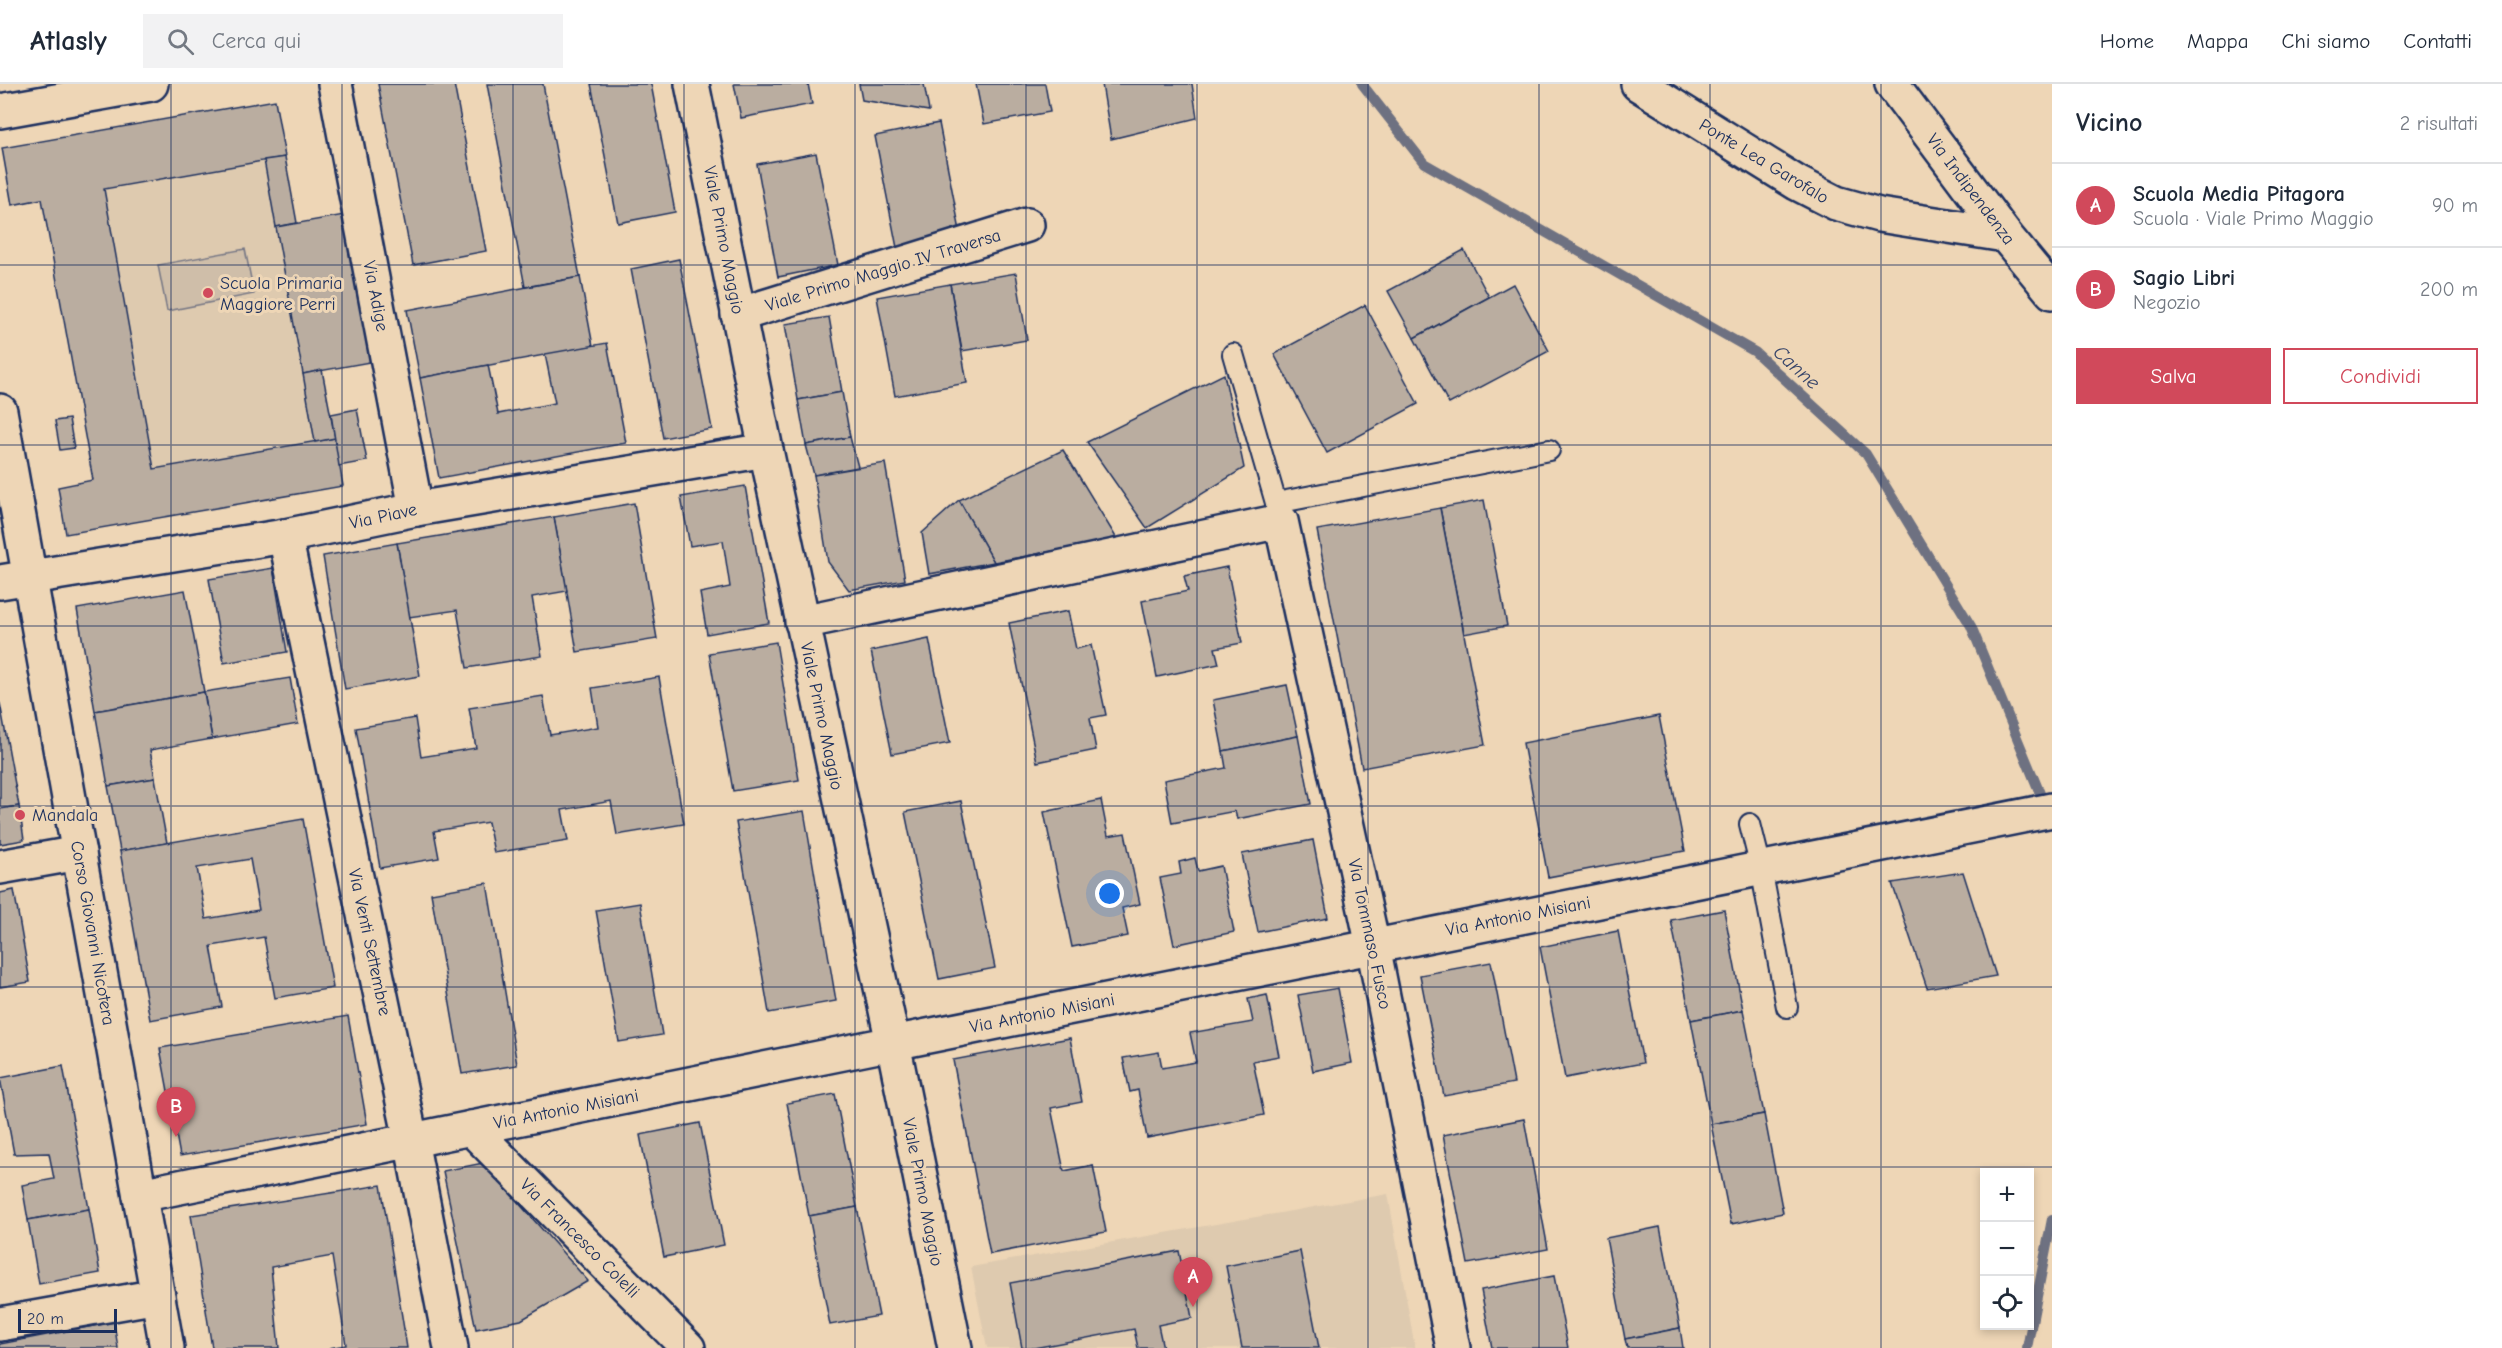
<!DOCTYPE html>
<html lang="it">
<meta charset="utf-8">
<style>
:root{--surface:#fff;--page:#f2f2f3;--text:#1f2937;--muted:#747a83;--line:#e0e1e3;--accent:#d1495b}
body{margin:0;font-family:"Comic Neue",sans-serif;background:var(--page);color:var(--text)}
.controls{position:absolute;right:18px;bottom:18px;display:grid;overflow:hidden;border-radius:0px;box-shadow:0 3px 9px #0003}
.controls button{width:54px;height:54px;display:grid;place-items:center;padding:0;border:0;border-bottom:2px solid var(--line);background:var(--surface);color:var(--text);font:30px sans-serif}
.scale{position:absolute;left:18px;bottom:15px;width:99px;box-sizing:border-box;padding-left:6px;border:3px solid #1b2f5e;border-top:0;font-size:16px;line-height:21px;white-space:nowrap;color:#1b2f5e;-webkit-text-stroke:4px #eed6b6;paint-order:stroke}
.you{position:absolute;left:1110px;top:810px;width:21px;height:21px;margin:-15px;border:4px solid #fff;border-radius:50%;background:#1a73e8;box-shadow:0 0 0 9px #1a73e833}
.badge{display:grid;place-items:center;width:39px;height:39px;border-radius:50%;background:var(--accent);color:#fff;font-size:20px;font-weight:700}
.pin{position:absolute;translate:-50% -50px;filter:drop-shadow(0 2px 3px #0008)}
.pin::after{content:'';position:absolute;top:32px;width:21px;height:18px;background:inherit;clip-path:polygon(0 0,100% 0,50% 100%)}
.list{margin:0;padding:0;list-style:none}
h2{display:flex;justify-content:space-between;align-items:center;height:78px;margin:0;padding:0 24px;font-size:26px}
h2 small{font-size:20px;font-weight:400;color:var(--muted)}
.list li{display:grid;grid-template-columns:39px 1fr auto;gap:18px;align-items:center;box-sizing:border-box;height:84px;padding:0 24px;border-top:2px solid var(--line)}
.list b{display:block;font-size:22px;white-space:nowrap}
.list p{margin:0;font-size:20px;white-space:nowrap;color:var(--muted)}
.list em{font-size:20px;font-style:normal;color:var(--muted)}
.actions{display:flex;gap:12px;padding:18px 24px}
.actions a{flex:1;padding:14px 0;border:2px solid var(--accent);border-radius:0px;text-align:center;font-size:21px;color:var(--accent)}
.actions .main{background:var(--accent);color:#fff}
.icon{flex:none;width:33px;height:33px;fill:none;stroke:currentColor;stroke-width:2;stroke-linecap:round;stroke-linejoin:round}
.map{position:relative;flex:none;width:2052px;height:1264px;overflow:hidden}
header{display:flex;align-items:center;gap:36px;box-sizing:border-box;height:84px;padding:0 30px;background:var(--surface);border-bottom:2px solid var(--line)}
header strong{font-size:28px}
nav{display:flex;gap:33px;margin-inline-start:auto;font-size:21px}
.search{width:420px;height:54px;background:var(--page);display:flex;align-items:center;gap:15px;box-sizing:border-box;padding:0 21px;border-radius:0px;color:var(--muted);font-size:22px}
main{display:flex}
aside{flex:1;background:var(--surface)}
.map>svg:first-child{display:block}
.built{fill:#decaaf}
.green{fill:#cfbea9;stroke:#757684;stroke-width:1.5}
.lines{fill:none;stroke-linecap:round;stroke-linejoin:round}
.stream{stroke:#6e7181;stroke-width:10}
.building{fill:#baada0;stroke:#1b2f5e;stroke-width:1.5;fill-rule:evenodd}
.lane-casing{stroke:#1b2f5e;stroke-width:24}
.street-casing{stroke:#1b2f5e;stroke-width:38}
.secondary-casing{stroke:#1b2f5e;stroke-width:38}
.lane{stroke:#eed6b6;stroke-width:20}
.street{stroke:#eed6b6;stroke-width:33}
.secondary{stroke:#eed6b6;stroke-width:33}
.grid{fill:none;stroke:#1b2f5e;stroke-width:1.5;stroke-opacity:0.55}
.poi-dot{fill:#d1495b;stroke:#eed6b6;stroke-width:2}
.labels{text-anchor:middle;stroke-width:6;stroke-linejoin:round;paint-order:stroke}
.street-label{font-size:18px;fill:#1b2f5e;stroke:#eed6b6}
.poi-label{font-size:18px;fill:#1b2f5e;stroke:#eed6b6;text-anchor:start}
.water-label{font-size:20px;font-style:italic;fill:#37456a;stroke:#eed6b6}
</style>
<header>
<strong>Atlasly</strong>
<div class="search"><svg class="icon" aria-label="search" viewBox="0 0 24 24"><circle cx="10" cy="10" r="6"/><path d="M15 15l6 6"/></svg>Cerca qui</div>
<nav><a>Home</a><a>Mappa</a><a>Chi siamo</a><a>Contatti</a></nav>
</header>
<main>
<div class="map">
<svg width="2052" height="1264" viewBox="0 0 2052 1264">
<rect width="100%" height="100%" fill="#eed6b6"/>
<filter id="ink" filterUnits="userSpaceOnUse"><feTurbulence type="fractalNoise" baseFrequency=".0167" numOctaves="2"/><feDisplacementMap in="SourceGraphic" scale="12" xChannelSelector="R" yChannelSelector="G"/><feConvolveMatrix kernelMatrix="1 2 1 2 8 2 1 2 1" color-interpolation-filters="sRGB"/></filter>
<g filter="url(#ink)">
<g class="built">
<polygon points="275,16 297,139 344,131 323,286 343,402 66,450 58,403 93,396 42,116 12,121 2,64"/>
<polygon points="1388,1110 1415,1264 987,1264 971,1183"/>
</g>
<polygon class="green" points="245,165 254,210 167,227 158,181"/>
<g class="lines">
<g class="stream">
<polyline points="1362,0 1424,79 1755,268 1866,370 1971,542 2046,724"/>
<polyline points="2027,1264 2052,1135"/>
</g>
</g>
<g class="building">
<polygon points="378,0 454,0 486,167 413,181"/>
<polygon points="487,0 543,0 580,193 525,203"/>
<polygon points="591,0 651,0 675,128 618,139"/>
<polygon points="734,0 808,0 812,20 741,34"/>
<polygon points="859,0 924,0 929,27 862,16"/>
<polygon points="976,0 1045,0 1050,28 984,40"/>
<polygon points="1102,0 1192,0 1197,34 1111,55"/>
<polygon points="275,16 285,73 104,105 154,385 335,354 343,402 66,450 58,403 93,396 42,115 12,121 2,64"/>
<polygon points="939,39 961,152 897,164 875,52"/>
<polygon points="816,69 838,181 778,193 757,80"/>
<polygon points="285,73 297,139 276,143 264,76"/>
<polygon points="344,131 370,278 303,290 276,143"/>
<polygon points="1464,166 1489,213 1414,254 1388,207"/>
<polygon points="679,175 712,345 663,354 631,185"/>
<polygon points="1016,189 1027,256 962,267 950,200"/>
<polygon points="580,193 593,262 420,294 407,226"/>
<polygon points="950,200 967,299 895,312 877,213"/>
<polygon points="1513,200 1549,267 1449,320 1414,254"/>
<polygon points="1365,221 1418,320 1327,369 1274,270"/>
<polygon points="829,233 842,308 798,316 785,240"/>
<polygon points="607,259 626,359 439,394 420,294 488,281 498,330 555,319 545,270"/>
<polygon points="322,286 335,354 315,358 303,290"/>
<polygon points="1224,290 1244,384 1147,444 1087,358"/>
<polygon points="842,308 850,353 806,361 798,316"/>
<polygon points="357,325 367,377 339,382 331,330"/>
<polygon points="69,335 74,364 60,366 55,337"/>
<polygon points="850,353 858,383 814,391 806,361"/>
<polygon points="1063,366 1117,455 994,478 959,416"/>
<polygon points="885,379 905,496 849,506 828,478 814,391"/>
<polygon points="745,402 769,539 707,550 700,509 730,503 723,457 690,462 681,413"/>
<polygon points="959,416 994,478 929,490 922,449"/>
<polygon points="1484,416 1507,542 1464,550 1440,424"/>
<polygon points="634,419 657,555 577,568 554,433"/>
<polygon points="1440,424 1485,661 1362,684 1317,446"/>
<polygon points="554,433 567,507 532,513 542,572 467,584 457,526 409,533 397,459"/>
<polygon points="397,459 420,592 345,605 323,472"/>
<polygon points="1227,483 1242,559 1215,564 1219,580 1157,593 1142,517 1188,507 1184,492"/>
<polygon points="273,484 287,568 224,579 209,495"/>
<polygon points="185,506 204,608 95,627 77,525"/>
<polygon points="1068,527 1076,565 1091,561 1106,631 1090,634 1096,666 1037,678 1009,539"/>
<polygon points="929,555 950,659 892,670 871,567"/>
<polygon points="776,558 799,696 733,707 709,569"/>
<polygon points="659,593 684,740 617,751 611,717 562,726 568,757 494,769 488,738 434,747 439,774 380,784 356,644 415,634 421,673 476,664 469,624 543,612 550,651 598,643 592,604"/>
<polygon points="290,594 298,640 212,655 204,608"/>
<polygon points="1287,601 1298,652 1223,667 1213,616"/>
<polygon points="204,608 212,655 150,666 155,694 108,702 95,627"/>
<polygon points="0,619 19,722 0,725"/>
<polygon points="1659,632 1685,767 1548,793 1523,659"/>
<polygon points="1298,652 1311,720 1237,735 1235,727 1172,739 1164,696 1226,684 1223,667"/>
<polygon points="155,694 167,759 120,767 108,702"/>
<polygon points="1101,716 1108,752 1125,749 1140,820 1122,824 1128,852 1072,863 1044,728"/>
<polygon points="961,717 995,884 939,895 905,728"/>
<polygon points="19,722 24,756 0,760 0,725"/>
<polygon points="804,727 836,917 769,929 736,738"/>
<path d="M 303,735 L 333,904 L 275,914 L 264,853 L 211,862 L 222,923 L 150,936 L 120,767 ZM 250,775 L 259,826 L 206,835 L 197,784 Z"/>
<polygon points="1313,756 1328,834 1258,848 1242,770"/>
<polygon points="1195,774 1198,787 1221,782 1234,848 1174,861 1160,794 1181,790 1179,778"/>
<polygon points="1963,788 1996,892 1927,904 1892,799"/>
<polygon points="487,799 517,981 462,990 431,809"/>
<polygon points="14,806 30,898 0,903 0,809"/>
<polygon points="640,819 662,951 619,958 596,826"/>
<polygon points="1724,826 1743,926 1691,936 1671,836"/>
<polygon points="1618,847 1643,979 1565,994 1540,863"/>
<polygon points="1491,878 1514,999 1444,1012 1420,891"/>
<polygon points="1338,904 1352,979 1313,987 1298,911"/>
<polygon points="1267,911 1279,972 1253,977 1264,1031 1147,1054 1138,1006 1130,1008 1123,974 1159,968 1162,984 1196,978 1190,949 1253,938 1248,915"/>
<polygon points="1743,926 1764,1030 1711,1040 1691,936"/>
<polygon points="348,932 367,1040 180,1072 160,964"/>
<polygon points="1070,954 1082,1018 1051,1024 1064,1087 1093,1081 1106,1148 990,1170 953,976"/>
<polygon points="63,982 89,1125 28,1136 22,1101 54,1095 49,1069 14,1070 0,994"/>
<polygon points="835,1010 857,1123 809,1132 787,1019"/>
<polygon points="1764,1030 1783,1129 1731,1140 1711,1040"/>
<polygon points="1524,1035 1548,1165 1468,1180 1443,1051"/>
<polygon points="700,1039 724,1161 664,1173 640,1051"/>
<polygon points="483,1079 588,1197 521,1236 476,1245 443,1087"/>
<polygon points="381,1101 407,1264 329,1264 346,1261 332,1172 271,1183 279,1264 212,1264 191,1131"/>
<polygon points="857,1123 879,1232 830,1241 809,1132"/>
<polygon points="89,1125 100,1189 39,1200 28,1136"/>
<polygon points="1660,1143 1680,1244 1625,1255 1606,1154"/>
<polygon points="1179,1167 1192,1234 1158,1241 1163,1264 1138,1264 1134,1245 1034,1264 1022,1264 1010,1199"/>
<polygon points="1300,1167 1319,1264 1242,1264 1226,1182"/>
<polygon points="1554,1192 1568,1264 1492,1264 1481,1206"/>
<polygon points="114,1238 118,1264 0,1264 0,1260"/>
<polygon points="1680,1244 1683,1264 1627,1264 1625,1255"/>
</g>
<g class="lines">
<defs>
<g id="lane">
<polyline points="1233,270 1276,419"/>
<polyline points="1281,437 1276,419 1549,366"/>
<polyline points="1750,740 1761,784 1787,923"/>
</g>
<g id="street">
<polyline points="335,0 416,425"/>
<polyline points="1638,0 1797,99 1836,119 1879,131 2005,151"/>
<polyline points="1892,0 2005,151 2052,208"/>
<polyline points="0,27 151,0"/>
<polyline points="738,231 1027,141"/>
<polyline points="0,327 167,1264"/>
<polyline points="285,452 411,1056 451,1264"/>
<polyline points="0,498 285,452 416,425 766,366"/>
<polyline points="802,538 1281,437 1373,862"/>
<polyline points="0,783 79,769"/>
<polyline points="471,1044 688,1264"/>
<polyline points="140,1111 893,959 766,366 692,0"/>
<polyline points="0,1240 158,1212"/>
</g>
<g id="secondary">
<polyline points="1373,862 1453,1264"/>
<polyline points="955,1264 893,959 2052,726"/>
</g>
</defs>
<use href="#lane" class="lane-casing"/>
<use href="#street" class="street-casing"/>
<use href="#secondary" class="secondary-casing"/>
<use href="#lane" class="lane"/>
<use href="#street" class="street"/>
<use href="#secondary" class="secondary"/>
</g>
</g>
<path class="grid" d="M 171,0 L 171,1264M 342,0 L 342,1264M 513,0 L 513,1264M 684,0 L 684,1264M 855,0 L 855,1264M 1026,0 L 1026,1264M 1197,0 L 1197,1264M 1368,0 L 1368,1264M 1539,0 L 1539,1264M 1710,0 L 1710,1264M 1881,0 L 1881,1264M 0,181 L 2052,181M 0,361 L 2052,361M 0,542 L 2052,542M 0,722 L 2052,722M 0,903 L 2052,903M 0,1083 L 2052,1083"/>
<g class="poi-dot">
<circle cx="208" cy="209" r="6"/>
<circle cx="20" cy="731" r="6"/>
</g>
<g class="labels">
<g class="street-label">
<text transform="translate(1764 77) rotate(31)" y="6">Ponte Lea Garofalo</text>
<text transform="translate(1971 105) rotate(53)" y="6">Via Indipendenza</text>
<text transform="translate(724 156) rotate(79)" y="6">Viale Primo Maggio</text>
<text transform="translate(883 186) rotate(-17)" y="6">Viale Primo Maggio IV Traversa</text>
<text transform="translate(376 212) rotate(79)" y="6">Via Adige</text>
<text transform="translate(383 432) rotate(-12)" y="6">Via Piave</text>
<text transform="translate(822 632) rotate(78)" y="6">Viale Primo Maggio</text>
<text transform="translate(1518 832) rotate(-11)" y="6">Via Antonio Misiani</text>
<text transform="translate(93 849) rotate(80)" y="6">Corso Giovanni Nicotera</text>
<text transform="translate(1370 850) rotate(78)" y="6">Via Tommaso Fusco</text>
<text transform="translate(370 858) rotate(78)" y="6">Via Venti Settembre</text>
<text transform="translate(1042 929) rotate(-11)" y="6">Via Antonio Misiani</text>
<text transform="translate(566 1025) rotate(-11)" y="6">Via Antonio Misiani</text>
<text transform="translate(923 1108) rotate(79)" y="6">Viale Primo Maggio</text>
<text transform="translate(580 1154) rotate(45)" y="6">Via Francesco Colelli</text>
</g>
<g class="poi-label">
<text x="220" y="205">Scuola Primaria<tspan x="220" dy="21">Maggiore Perri</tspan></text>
<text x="32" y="737">Mandala</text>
</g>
<g class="water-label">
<text transform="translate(1797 283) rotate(42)" y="7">Canne</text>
</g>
</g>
</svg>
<div class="controls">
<button>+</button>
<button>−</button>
<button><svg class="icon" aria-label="locate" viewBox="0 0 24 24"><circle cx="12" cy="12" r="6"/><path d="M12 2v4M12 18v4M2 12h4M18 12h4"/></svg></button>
</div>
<div class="scale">20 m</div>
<div class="you"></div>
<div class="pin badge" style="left:1193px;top:1223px">A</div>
<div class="pin badge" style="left:176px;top:1053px">B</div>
</div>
<aside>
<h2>Vicino<small>2 risultati</small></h2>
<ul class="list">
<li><span class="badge">A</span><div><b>Scuola Media Pitagora</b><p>Scuola · Viale Primo Maggio</p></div><em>90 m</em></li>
<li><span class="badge">B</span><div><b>Sagio Libri</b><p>Negozio</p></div><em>200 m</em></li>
</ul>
<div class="actions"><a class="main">Salva</a><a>Condividi</a></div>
</aside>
</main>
